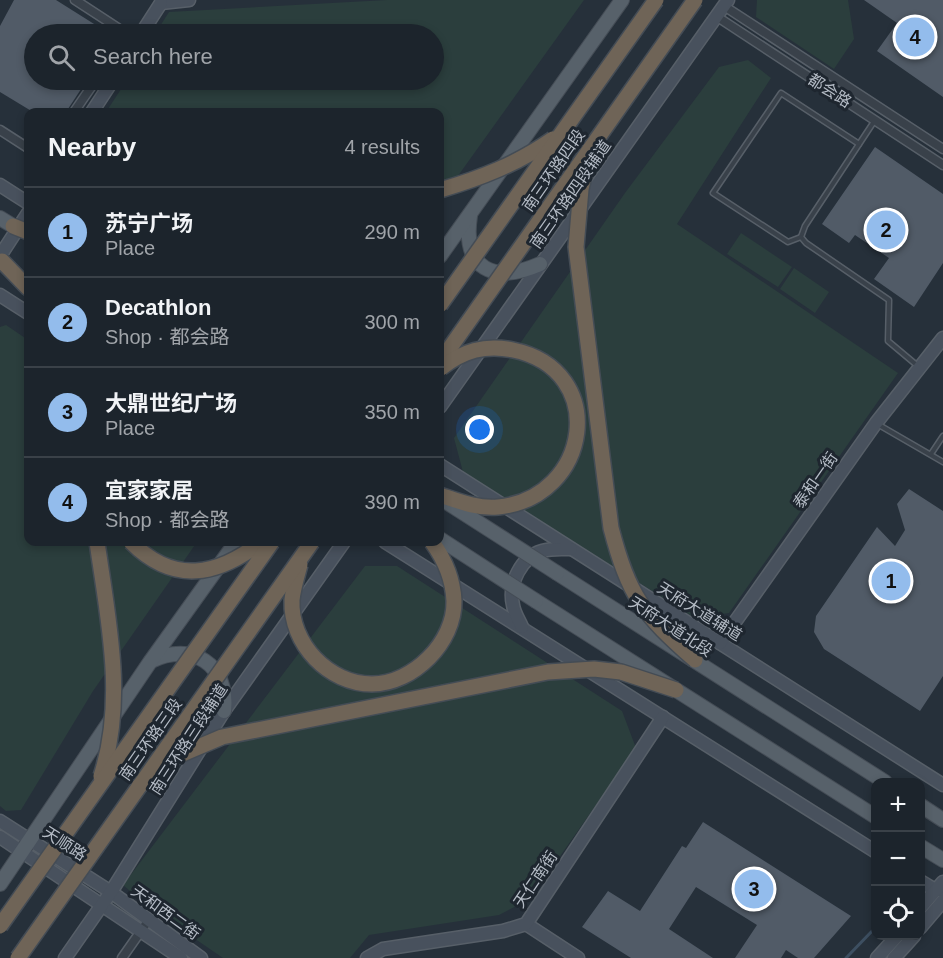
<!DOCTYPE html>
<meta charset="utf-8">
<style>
:root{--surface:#1c242c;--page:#293038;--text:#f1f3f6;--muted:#a0a4a9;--line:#3a4148;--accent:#93bcec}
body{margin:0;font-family:Helvetica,"Noto Sans SC",sans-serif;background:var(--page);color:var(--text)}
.controls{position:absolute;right:18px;bottom:18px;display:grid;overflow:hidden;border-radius:12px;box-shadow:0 3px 9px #0003}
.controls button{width:54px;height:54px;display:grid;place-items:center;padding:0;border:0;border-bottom:2px solid var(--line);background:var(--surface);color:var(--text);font:30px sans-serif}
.you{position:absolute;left:480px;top:430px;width:21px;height:21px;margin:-15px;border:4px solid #fff;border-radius:50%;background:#1a73e8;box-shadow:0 0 0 9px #1a73e833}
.badge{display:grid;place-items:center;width:39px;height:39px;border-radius:50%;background:var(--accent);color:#111;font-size:20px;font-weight:700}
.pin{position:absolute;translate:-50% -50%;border:3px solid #fff;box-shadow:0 2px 6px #0006}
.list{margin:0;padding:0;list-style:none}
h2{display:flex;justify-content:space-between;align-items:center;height:78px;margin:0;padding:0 24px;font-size:26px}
h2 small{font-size:20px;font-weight:400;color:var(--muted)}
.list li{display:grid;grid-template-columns:39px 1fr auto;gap:18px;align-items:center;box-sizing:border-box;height:90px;padding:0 24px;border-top:2px solid var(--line)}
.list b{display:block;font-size:22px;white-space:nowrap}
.list p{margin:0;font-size:20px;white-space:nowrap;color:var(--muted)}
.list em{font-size:20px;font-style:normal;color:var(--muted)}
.icon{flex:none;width:33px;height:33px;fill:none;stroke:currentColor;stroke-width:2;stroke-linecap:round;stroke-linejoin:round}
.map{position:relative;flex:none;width:943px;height:958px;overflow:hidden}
.search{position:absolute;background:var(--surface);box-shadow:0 3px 9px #0003;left:24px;top:24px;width:420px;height:66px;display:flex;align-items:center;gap:15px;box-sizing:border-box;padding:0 21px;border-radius:33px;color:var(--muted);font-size:22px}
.panel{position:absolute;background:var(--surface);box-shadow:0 3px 9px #0003;left:24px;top:108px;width:420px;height:438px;border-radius:12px}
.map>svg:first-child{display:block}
.green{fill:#2b3e3d}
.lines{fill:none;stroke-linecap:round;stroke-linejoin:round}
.stream{stroke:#3d4f61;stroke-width:3}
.building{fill:#515b67}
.lane-casing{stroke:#575f68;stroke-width:7}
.street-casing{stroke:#575f68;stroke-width:11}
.secondary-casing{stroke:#575f68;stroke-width:15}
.primary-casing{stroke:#454d56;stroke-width:16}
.highway-casing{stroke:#444c55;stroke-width:18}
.lane{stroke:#39414a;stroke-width:4}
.street{stroke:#39414a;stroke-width:8}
.secondary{stroke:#48515d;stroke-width:12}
.primary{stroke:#57616a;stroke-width:14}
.highway{stroke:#6f6457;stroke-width:15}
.primary-bridge-casing{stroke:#454d56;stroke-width:16;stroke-linecap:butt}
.highway-bridge-casing{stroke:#444c55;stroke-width:18;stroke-linecap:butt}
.primary-bridge{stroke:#57616a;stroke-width:14}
.highway-bridge{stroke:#6f6457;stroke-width:15}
.labels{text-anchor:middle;stroke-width:6;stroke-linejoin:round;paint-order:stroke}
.street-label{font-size:16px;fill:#b5bcc6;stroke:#1e262f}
</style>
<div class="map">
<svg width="943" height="958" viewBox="0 0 943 958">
<rect width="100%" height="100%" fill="#26303a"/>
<g class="green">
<polygon points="387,0 584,0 440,201 440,112 106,112 127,80 434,80 434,34 155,34 169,12"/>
<polygon points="757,0 848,0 854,39 834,69 756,17"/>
<polygon points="748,60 771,78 677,224 898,373 729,613 695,618 463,472 454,438 625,193 719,67"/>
<polygon points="741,233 792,267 778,287 727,254"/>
<polygon points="794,268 829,292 815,313 780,289"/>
<polygon points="6,325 28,340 28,542 197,542 93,691 21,810 6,811 0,806 0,327"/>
<polygon points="365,566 397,566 622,711 636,748 530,899 499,915 369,935 350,958 223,958 150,908 123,885"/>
</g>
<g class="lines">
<polyline class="stream" points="846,958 875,928"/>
</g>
<g class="building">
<polygon points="14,0 56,0 110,34 34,34 34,80 87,80 66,112 33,112 0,92 0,26"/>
<polygon points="864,0 943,0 943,97 877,51 897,23"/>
<polygon points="875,147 943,194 943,263 914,307 874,279 889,258 855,235 849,243 822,224"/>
<polygon points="909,489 943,511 943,676 920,711 824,649 814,632 816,616 877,527 895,546 905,530 897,504"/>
<polygon points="703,822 851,916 814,958 798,958 786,950 781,958 735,958 757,925 696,887 669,929 713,958 631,958 582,927 608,891 640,911 682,846 686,848"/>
</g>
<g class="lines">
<defs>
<g id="lane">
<polyline points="875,120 805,226 801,237 806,243 889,300 888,341 919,367"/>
<polyline points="801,237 788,242 713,193 781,93 859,144"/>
<polyline points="879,425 943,462"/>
<polyline points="931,454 943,436"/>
</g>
<g id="street">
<polyline points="75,0 118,28 122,34"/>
<polyline points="724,6 943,149"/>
<polyline points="716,16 943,165"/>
<polyline points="74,112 96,80"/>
<polyline points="0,130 28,148"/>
<polyline points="122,958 148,921"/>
</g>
<g id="secondary">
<polyline points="161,3 189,0"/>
<polyline points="141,34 161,3"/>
<polyline points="92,112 113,80"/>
<polyline points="0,185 28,203"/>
<polyline points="0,256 28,213"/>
<polyline points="0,295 28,313"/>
<polyline points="440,407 728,0"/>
<polyline points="440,465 943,785"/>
<polyline points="385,542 876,852"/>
<path d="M 522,627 C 519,620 514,613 513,605 C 508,584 521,557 542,551 C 552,548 561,549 571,549"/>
<polyline points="720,643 876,423 943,338"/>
<polyline points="0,821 111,892 201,958"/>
<polyline points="0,837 181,958"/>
<polyline points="920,881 935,890 943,890"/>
<polyline points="920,908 943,882"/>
<polyline points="526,924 578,958"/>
<polyline points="920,928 943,901"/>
<polyline points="65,958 111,892 224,711 344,542"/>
<polyline points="367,958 383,949 503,931 526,924 663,717"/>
<polyline points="877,958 897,936"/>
<polyline points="894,958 914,936"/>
</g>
<g id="primary">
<path d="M 470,216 C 462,270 494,284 540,264"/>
<polyline points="0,218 13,226"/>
<polyline points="440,256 622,0"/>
<polyline points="557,573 885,782"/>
<polyline points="536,601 876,817"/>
<path d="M 151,661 C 192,641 229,664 224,711"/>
<polyline points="920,805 943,820"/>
<polyline points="920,846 943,860"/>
<polyline points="0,884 150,662 236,542"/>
</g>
<polyline id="highway" points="2,261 28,288"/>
</defs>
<use href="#lane" class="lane-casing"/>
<use href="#street" class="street-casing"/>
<use href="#secondary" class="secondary-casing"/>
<use href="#primary" class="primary-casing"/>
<use href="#highway" class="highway-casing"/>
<use href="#lane" class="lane"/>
<use href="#street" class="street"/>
<use href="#secondary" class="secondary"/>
<use href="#primary" class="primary"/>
<use href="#highway" class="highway"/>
<defs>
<g id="primary-bridge">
<polyline points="440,498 557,573"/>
<polyline points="440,539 536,601"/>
</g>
<g id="highway-bridge">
<path d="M 590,149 L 581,189 L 576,247 L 611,528 C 629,597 643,614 695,660"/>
<path d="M 440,190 C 481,178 517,164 553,139"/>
<polyline points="13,226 28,232"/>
<polyline points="440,305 656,0"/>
<polyline points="440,362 695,0"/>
<path d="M 440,495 C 458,501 478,509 498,507 C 591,498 610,370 513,350 C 485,344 463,351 441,368"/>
<path d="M 97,542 C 108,619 126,700 101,776"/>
<path d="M 131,542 C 174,585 217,576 261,542"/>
<path d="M 300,565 C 297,576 293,589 292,600 C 290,644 329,684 372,684 C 413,684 455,642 454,601 C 453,578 445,560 432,542"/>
<polyline points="139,786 175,757 222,737 548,672 594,669 621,672 676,690"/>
<polyline points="0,926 272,542"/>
<polyline points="18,958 312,542"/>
</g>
</defs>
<use href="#primary-bridge" class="primary-bridge-casing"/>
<use href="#highway-bridge" class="highway-bridge-casing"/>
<use href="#primary-bridge" class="primary-bridge"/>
<use href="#highway-bridge" class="highway-bridge"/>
</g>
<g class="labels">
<g class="street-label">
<text transform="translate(830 90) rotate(33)" y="6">都会路</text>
<text transform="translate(553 170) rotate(-55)" y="6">南三环路四段</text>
<text transform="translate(570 194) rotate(-55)" y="6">南三环路四段辅道</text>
<text transform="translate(815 480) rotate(-55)" y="6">泰和一街</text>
<text transform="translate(700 611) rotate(32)" y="6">天府大道辅道</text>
<text transform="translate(671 626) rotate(33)" y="6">天府大道北段</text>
<text transform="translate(150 739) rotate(-55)" y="6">南三环路三段</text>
<text transform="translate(188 739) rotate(-57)" y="6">南三环路三段辅道</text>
<text transform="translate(65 843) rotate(33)" y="6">天顺路</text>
<text transform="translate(535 879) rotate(-56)" y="6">天仁南街</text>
<text transform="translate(166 912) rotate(36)" y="6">天和西二街</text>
</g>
</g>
</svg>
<div class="controls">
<button>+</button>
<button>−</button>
<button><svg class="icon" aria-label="locate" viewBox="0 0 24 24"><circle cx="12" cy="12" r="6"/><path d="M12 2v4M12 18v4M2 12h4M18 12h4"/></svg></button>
</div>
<div class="you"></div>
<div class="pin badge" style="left:891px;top:581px">1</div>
<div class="pin badge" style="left:886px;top:230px">2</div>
<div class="pin badge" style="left:754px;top:889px">3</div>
<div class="pin badge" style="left:915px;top:37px">4</div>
<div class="search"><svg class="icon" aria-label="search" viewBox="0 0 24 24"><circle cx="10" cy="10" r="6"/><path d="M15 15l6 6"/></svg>Search here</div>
<section class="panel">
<h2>Nearby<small>4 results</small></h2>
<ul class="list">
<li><span class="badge">1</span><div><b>苏宁广场</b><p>Place</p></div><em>290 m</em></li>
<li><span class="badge">2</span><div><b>Decathlon</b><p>Shop · 都会路</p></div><em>300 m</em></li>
<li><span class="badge">3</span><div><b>大鼎世纪广场</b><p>Place</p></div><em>350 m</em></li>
<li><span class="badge">4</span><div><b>宜家家居</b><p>Shop · 都会路</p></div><em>390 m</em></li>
</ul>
</section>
</div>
